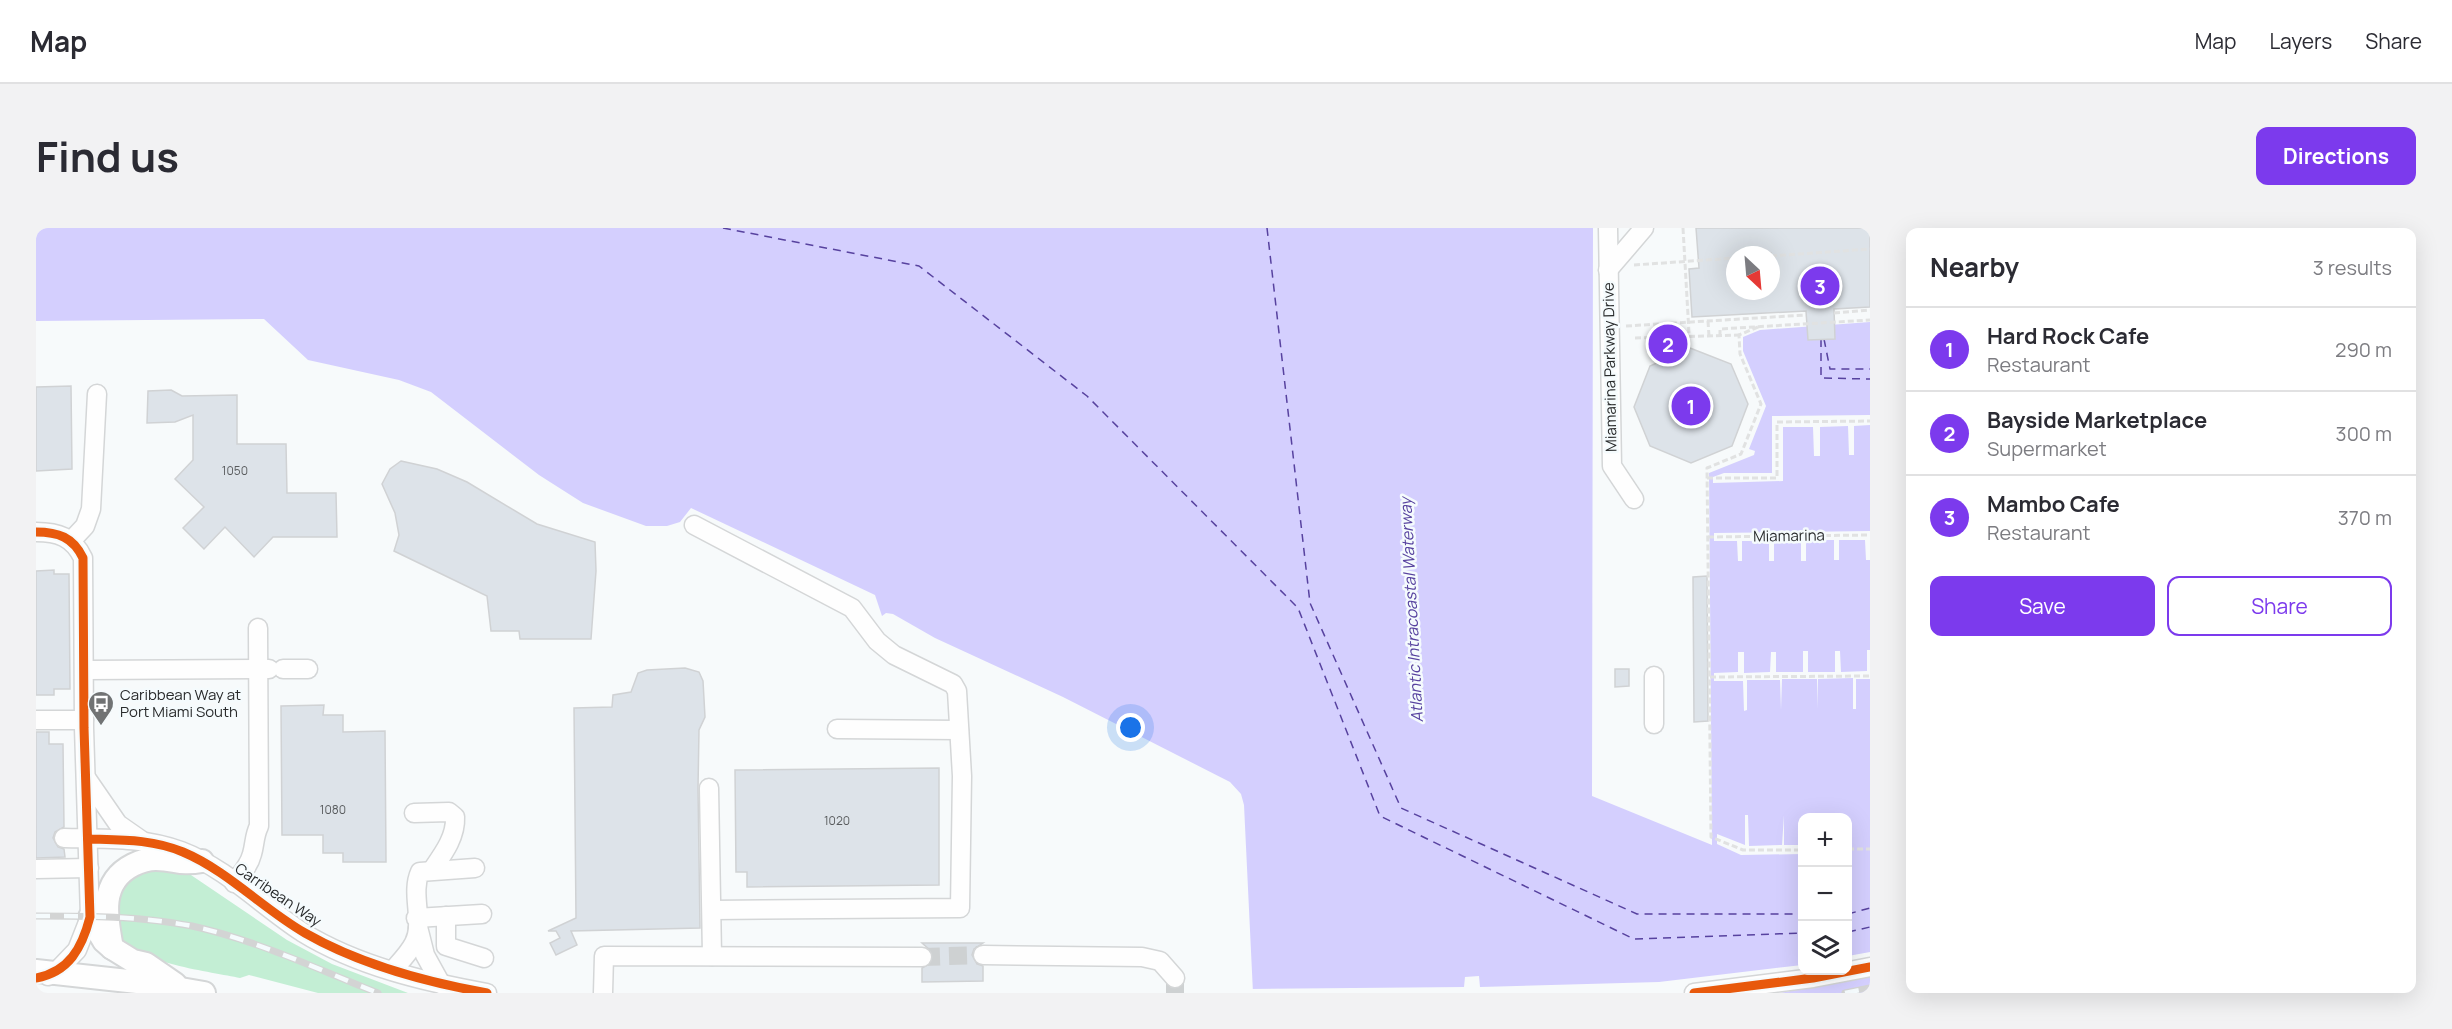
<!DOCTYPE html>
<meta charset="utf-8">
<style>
:root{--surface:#fff;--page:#f2f2f3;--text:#2b2b33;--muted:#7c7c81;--line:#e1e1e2;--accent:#7c3aed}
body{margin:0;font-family:Manrope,sans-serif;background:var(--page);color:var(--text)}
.controls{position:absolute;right:18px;bottom:18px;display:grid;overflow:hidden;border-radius:12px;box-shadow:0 6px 24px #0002}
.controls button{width:54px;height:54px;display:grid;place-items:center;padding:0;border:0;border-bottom:2px solid var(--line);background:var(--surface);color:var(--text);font:30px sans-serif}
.compass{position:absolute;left:1690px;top:18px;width:54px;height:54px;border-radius:50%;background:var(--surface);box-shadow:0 6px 24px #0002;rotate:154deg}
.you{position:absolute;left:1095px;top:500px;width:21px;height:21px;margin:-15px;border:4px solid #fff;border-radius:50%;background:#1a73e8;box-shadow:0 0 0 9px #1a73e833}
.badge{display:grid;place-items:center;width:39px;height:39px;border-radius:50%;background:var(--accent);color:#fff;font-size:20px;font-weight:700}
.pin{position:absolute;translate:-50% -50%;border:3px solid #fff;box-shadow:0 2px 6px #0006}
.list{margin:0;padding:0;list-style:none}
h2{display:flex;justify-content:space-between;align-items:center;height:78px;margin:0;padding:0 24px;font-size:26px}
h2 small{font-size:20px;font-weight:400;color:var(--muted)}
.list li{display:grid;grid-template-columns:39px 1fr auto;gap:18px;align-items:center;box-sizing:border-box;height:84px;padding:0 24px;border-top:2px solid var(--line)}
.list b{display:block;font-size:22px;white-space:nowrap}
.list p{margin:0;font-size:20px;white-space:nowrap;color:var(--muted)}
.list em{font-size:20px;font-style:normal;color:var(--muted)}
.actions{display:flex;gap:12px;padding:18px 24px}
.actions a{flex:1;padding:14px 0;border:2px solid var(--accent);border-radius:12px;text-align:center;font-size:21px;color:var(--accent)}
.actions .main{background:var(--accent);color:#fff}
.icon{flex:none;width:33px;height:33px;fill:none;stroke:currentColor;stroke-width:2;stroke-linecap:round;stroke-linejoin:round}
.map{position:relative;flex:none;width:1834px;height:765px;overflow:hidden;border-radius:12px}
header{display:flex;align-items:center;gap:36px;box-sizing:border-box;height:84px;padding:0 30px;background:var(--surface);border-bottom:2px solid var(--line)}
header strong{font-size:28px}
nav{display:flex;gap:33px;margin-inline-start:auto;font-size:21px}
.intro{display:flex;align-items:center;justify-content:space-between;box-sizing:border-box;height:144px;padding:0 36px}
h1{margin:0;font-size:42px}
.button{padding:15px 27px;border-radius:12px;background:var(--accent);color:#fff;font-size:21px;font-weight:700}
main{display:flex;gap:36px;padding:0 36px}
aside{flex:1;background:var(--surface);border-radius:12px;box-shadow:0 6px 24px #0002}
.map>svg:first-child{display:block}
.green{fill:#c3eed4}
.water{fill:#d4cffe;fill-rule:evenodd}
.pier{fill:#f7fafb}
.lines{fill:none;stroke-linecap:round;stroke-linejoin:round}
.ferry{stroke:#57429f;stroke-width:1.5;stroke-dasharray:8 6;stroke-linecap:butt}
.building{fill:#dde3e9;stroke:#d0d2d4;stroke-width:1.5;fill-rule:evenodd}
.minor-tunnel{stroke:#ced1d2;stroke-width:18;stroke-dasharray:18 9;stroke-linecap:butt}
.minor-casing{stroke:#d4d6d7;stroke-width:21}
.major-casing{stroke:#d4d6d7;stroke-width:26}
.path{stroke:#e1e2e2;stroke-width:3;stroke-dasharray:6 3;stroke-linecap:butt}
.minor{stroke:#fefefe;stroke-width:18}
.major{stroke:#fefefe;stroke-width:22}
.rail-casing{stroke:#d3d4d4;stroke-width:7}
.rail{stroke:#f5fbfd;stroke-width:4.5;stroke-dasharray:14;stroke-linecap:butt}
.cycleway-casing{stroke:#f5fbfd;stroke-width:13}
.cycleway{stroke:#e8590c;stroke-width:9}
.labels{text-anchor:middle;stroke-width:5;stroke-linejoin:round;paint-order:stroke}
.number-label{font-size:12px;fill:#585b5d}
.street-label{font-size:15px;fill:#292b2c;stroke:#f5fbfd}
.poi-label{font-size:15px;fill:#292b2c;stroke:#f5fbfd;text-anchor:start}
.water-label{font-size:16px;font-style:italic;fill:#57429f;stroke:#f5fbfd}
</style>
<header>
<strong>Map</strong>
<nav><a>Map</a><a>Layers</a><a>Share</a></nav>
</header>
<div class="intro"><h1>Find us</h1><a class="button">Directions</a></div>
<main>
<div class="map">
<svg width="1834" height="765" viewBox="0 0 1834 765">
<rect width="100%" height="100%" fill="#f7fafb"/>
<path class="green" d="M 111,637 L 152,645 L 251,712 L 296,736 L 372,765 L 282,765 L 213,747 L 204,750 C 177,744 97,735 84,707 C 79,698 78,686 75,676 L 93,645 Z"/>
<path class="water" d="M 0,0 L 1557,0 L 1556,568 L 1676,617 L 1673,245 L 1718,227 L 1719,223 L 1713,221 L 1730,178 L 1707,123 L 1707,109 L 1724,102 L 1834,94 L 1834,765 L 1217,765 L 1208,577 L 1205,566 L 1194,554 L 1027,469 L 899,410 L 857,386 L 850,385 L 846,388 L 839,367 L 655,280 L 644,294 L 631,298 L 610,298 L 547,275 L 503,247 L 395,164 L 363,152 L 272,132 L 228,91 L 0,93 ZM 1766,590 L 1812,590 L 1812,742 L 1766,742 Z"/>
<g class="pier">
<polygon points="1834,187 1834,197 1818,198 1818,227 1813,227 1812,198 1784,199 1784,228 1778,228 1777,199 1747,199 1747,253 1677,255 1677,249 1688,245 1736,245 1736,188"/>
<polygon points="1834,303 1834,332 1830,332 1829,312 1803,312 1803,332 1798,332 1798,312 1770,312 1770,333 1765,333 1765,313 1738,313 1738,333 1733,333 1733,313 1706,313 1706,333 1702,333 1701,313 1678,313 1678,305"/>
<polygon points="1831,422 1834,422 1834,451 1820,451 1820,481 1817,481 1817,450 1782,451 1781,481 1781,451 1746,451 1745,482 1744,452 1711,452 1711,482 1708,483 1707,453 1678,453 1678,445 1702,444 1702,424 1708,424 1708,445 1734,444 1735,424 1740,424 1740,444 1767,444 1767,423 1772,423 1772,444 1799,444 1799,423 1804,423 1805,444 1831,443"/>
<polygon points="1709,587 1712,587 1713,618 1746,617 1748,587 1748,617 1766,617 1766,626 1705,627 1681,616 1681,606 1709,617"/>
<polygon points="1834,724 1834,748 1744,765 1214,765 1214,761 1428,759 1429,749 1443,748 1444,759 1623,754 1766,737 1766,742 1812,742 1812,728"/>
</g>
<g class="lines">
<g class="ferry">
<polyline points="687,0 883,38 1051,168 1262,380 1344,588 1598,711 1766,705"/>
<polyline points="1231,0 1274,375 1365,580 1601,686 1766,686"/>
<polyline points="1785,111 1785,150 1834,151"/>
<polyline points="1788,111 1794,141 1834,141"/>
<polyline points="1812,686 1834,680"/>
<polyline points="1812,704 1834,699"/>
</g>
</g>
<g class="building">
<path d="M 1660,0 L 1834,0 L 1834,79 L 1798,81 L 1799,111 L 1772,112 L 1770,83 L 1656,89 L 1653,41 L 1663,40 ZM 1735,25 L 1735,63 L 1699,63 L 1699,27 Z"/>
<polygon points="1654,120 1695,136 1712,176 1696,218 1655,235 1614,218 1598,179 1614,138"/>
<polygon points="35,158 36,241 0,243 0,159"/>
<polygon points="135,162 146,168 201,167 201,216 250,216 251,265 300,265 301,309 237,309 218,329 189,299 168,321 147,300 168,279 139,251 157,232 157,187 139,194 111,195 112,163"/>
<polygon points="365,233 401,241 431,254 501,296 559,314 560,343 555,411 484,411 483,403 455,403 451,368 358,323 363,307 359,285 346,256 354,241"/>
<polygon points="18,342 18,346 33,346 34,461 18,461 18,467 0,467 0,343"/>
<polygon points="1671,348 1672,493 1658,494 1657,349"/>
<polygon points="649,440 663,444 667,453 669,489 663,502 662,560 664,700 535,703 541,717 520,727 514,715 524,710 520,703 512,703 540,690 538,480 576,479 577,467 595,464 602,445 611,442"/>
<polygon points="1579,441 1593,441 1593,458 1579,459"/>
<polygon points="288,477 287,487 307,487 307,504 349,503 350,634 307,634 307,625 287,625 287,607 246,607 245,478"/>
<polygon points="0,504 13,504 13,516 27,516 28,599 19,604 17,610 22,619 28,621 29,629 0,630"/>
<polygon points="903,540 903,657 711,659 711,644 700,644 699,542"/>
<polygon points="886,715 947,715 938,721 936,727 941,736 947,738 947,753 886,754 886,740 895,735 897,728 895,723"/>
</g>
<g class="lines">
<g class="minor-tunnel">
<polyline points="886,729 947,727"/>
<polyline points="1139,750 1139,765"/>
</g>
<defs>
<g id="minor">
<polyline points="1572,0 1576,238 1598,271"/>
<polyline points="1572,42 1608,0"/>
<polyline points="658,297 816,380 841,413 858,427 917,456 921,463 926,548 924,680 676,682"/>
<path d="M 0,304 C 22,304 37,309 47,330 L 48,500 L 54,689 L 41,722 L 18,746 L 12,748"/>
<polyline points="35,313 49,298 55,281 61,166"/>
<polyline points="247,441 272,441"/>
<polyline points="49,442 233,441"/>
<polyline points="1618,448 1618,496"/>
<polyline points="0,492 48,492"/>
<polyline points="801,501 923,502"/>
<polyline points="51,551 82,596 105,612"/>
<polyline points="673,560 676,728"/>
<path d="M 378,585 L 413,584 L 419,589 C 420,609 407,626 396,642"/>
<path d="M 28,610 C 67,611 108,609 145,623 C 190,640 226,678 266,704 C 321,738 389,754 451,765"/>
<polyline points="0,641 53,640"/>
<path d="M 198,655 C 205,646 213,638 216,626 C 219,616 218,608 223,598 L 222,400"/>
<polyline points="410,688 410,718 448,730"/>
<polyline points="380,690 446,686"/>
<polyline points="382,699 389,727 405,756"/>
<polyline points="947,727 1106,729 1124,733 1139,750"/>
<path d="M 357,742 C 364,734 373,725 378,715 C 389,694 374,666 384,644 L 439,640"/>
<polyline points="567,765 568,728 886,729"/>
<polyline points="1658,765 1777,750 1834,739"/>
</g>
<g id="major">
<polyline points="54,689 68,713 76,720 97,733 110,736 139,756"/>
<path d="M 76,720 C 70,689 63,654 97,637 C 103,634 113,631 120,631 C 140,631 143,637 166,633"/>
<polyline points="0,743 110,755 168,765"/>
</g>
</defs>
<use href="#minor" class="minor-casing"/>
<use href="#major" class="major-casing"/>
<g class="path">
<polyline points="1647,0 1653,105"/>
<polyline points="1735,28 1834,21"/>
<polyline points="1598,37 1699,30"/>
<polyline points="1798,85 1834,82"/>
<polyline points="1672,93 1673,108"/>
<polyline points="1625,95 1626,108"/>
<polyline points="1590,98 1770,87"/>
<polyline points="1722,99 1703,107 1704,126 1725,176 1705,226 1671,240 1675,609 1707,622 1766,622"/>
<polyline points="1684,108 1684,101 1834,92"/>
<polyline points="1599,110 1703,107"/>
<polyline points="1671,250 1741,250 1741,194 1834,193"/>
<polyline points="1672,309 1834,307"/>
<polyline points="1674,449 1834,448"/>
<polyline points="63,476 73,476 76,482"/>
<polyline points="1812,621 1834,621"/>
</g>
<use href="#minor" class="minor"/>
<use href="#major" class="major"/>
<defs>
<g id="rail">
<path d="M 0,688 C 52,688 104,688 156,698 C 220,712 281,741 342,765"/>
<polyline points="1809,765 1834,760"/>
</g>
</defs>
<use href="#rail" class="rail-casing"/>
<use href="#rail" class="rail"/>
<defs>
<g id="cycleway">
<path d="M 0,304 C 22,304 37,309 47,330 L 48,500 L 54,689 C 46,720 33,744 0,750"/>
<path d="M 52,611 C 85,612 116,611 147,624 C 192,643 227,681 269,705 C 325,737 389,754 451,765"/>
<polyline points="1658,765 1777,750 1834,739"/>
</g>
</defs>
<use href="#cycleway" class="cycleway-casing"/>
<use href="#cycleway" class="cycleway"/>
</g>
<defs>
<symbol id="bus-pin" viewBox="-11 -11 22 30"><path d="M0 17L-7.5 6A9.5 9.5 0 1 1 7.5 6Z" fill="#717374" stroke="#f5fbfd"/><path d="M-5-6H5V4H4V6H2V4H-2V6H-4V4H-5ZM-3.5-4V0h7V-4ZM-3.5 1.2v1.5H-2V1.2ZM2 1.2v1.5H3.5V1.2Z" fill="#fff"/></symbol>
</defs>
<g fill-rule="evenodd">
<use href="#bus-pin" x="50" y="461" width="30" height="40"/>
</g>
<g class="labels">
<g class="number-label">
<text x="199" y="247">1050</text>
<text x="297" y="586">1080</text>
<text x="801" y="597">1020</text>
</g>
<g class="street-label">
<text transform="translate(1574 139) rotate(-91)" y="5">Miamarina Parkway Drive</text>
<text transform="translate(1753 308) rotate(-1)" y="5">Miamarina</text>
<text transform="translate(242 667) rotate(34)" y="5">Carribean Way</text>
</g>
<g class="poi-label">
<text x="84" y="472">Caribbean Way at<tspan x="84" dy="17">Port Miami South</tspan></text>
</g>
<g class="water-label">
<text transform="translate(1375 382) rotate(-93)" y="6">Atlantic Intracoastal Waterway</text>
</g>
</g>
</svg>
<div class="controls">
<button>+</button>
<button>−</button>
<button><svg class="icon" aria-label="layers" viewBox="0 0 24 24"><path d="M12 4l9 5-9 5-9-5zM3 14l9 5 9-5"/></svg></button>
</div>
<svg class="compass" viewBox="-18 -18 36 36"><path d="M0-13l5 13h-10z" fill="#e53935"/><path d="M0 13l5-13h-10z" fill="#7c7c81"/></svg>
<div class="you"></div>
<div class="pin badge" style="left:1655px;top:178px">1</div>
<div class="pin badge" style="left:1632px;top:116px">2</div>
<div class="pin badge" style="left:1784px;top:58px">3</div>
</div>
<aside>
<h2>Nearby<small>3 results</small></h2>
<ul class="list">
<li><span class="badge">1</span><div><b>Hard Rock Cafe</b><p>Restaurant</p></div><em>290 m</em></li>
<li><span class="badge">2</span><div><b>Bayside Marketplace</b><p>Supermarket</p></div><em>300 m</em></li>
<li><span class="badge">3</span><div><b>Mambo Cafe</b><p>Restaurant</p></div><em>370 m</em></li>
</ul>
<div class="actions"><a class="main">Save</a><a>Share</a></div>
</aside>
</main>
